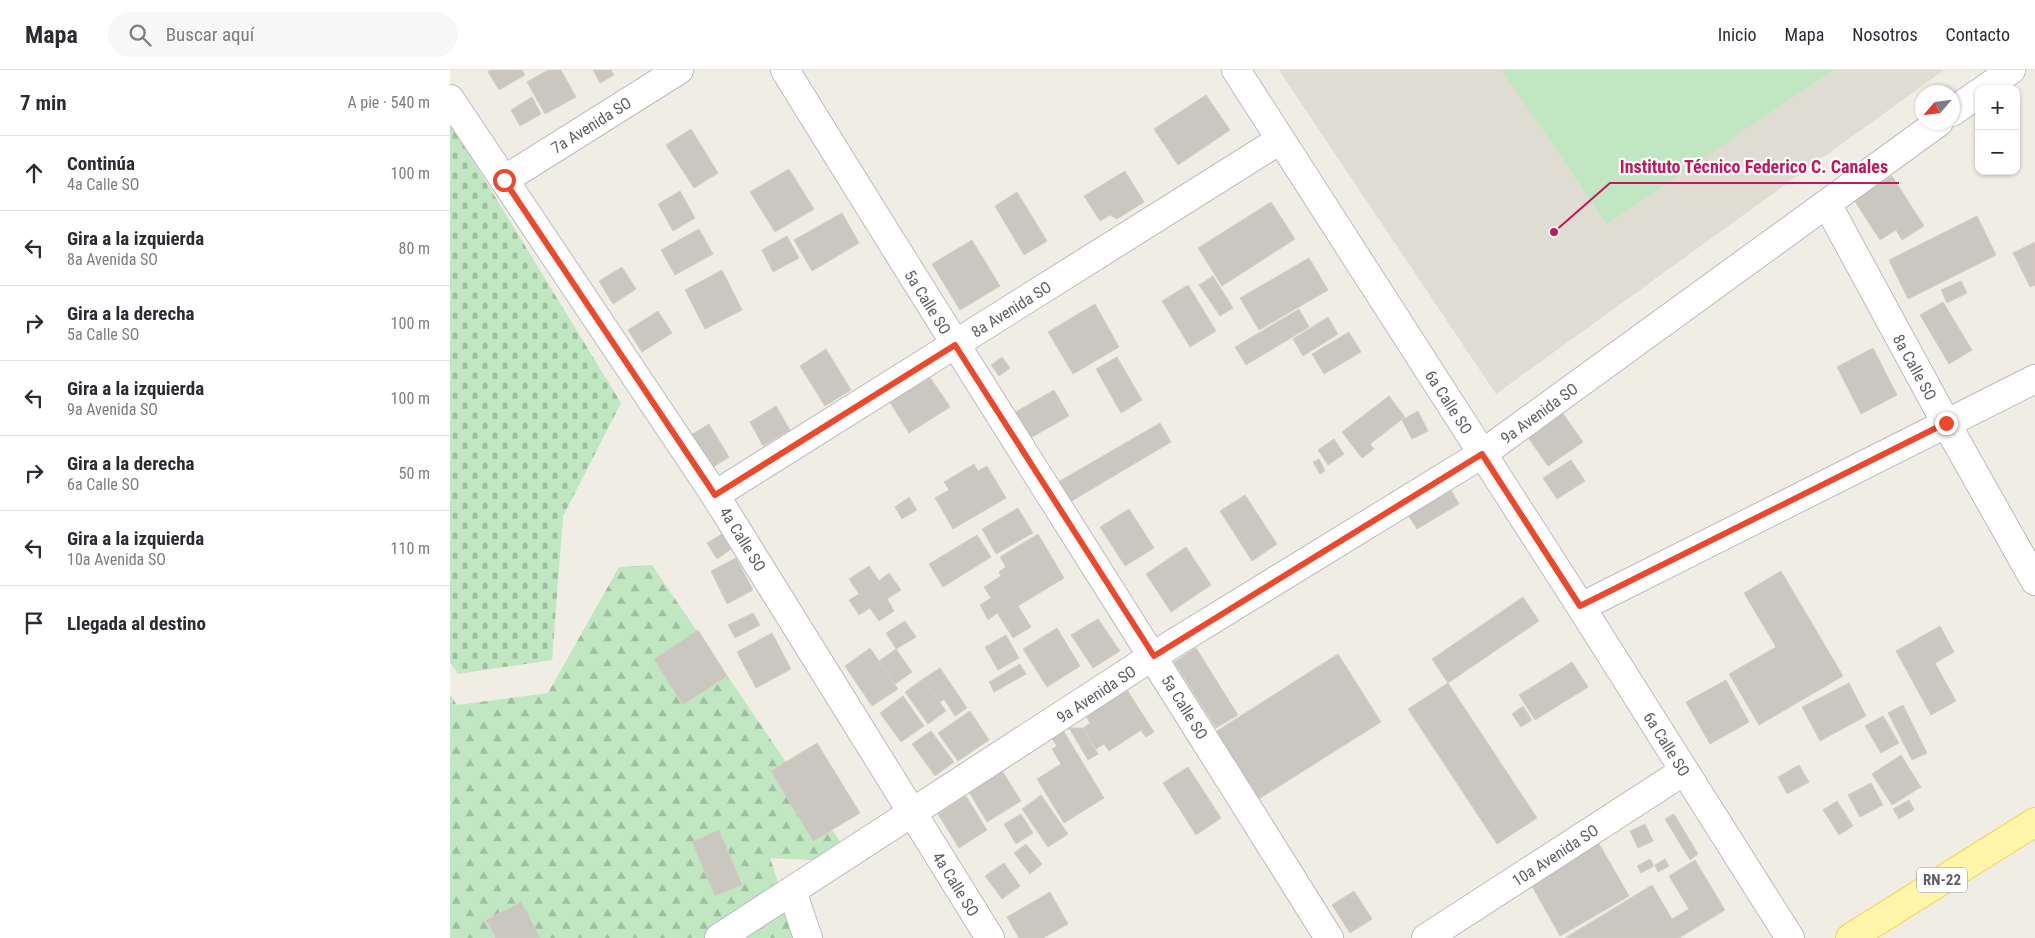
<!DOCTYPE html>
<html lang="es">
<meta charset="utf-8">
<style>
:root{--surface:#fff;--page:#f7f7f7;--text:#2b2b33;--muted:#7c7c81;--line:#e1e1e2}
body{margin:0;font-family:"Roboto Condensed",sans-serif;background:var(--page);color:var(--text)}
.controls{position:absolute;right:15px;top:15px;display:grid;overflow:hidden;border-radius:10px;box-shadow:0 1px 4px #0004}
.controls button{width:45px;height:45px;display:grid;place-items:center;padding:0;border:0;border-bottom:1px solid var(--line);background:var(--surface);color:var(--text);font:25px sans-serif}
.compass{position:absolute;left:1465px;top:15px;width:45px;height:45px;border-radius:50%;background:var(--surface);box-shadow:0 1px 4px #0004;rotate:242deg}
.stop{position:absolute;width:15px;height:15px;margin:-11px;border:4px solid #ed472c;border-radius:50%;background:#fff}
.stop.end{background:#ed472c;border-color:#fff;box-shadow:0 1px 5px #0008}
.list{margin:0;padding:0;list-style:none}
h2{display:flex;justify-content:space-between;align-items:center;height:65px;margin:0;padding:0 20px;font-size:21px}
h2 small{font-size:16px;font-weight:400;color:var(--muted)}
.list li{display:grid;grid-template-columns:32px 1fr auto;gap:15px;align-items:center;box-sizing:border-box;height:75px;padding:0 20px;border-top:1px solid var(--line)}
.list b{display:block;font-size:19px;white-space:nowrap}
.list p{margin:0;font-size:16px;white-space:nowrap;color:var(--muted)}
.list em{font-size:16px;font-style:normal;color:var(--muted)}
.icon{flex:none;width:28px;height:28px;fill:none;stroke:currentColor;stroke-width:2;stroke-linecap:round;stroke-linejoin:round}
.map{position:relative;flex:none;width:1585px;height:868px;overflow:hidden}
header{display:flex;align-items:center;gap:30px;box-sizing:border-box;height:70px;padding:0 25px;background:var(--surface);border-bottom:1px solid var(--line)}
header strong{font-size:24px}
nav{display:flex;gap:28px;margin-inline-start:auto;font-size:18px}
.search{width:350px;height:45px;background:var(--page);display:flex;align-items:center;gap:12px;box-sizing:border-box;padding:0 18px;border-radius:28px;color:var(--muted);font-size:19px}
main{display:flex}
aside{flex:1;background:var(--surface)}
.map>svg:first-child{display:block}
.education{fill:#dfdcd2}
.forest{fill:url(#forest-firs)}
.cemetery{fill:url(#cemetery-stones)}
.garden{fill:#c0e7c2}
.building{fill:#cac7c1;stroke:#d4cfc2}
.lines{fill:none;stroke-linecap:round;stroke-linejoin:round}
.street-casing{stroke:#b9bbc0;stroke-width:30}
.secondary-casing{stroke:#babcc2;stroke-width:30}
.primary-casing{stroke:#f4d258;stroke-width:30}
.street{stroke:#fff;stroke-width:28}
.secondary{stroke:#fff;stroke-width:28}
.primary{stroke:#fff6a9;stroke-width:28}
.route{stroke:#ed472c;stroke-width:6}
.labels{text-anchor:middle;stroke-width:4.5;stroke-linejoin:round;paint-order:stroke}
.shield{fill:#fff;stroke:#8d8f93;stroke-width:1}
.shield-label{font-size:15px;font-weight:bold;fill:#5c5f65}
.street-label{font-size:16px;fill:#5c5f65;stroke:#fff}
.leader{fill:none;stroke:#c2185b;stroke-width:2}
.callout-dot{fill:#c2185b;stroke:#fff;stroke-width:2}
.callout-label{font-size:18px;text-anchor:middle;font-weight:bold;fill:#c2185b;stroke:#fff;stroke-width:4.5;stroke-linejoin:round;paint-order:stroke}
</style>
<header>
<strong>Mapa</strong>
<div class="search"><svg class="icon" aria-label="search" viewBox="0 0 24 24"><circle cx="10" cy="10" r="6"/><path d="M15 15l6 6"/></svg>Buscar aquí</div>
<nav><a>Inicio</a><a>Mapa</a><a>Nosotros</a><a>Contacto</a></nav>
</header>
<main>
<aside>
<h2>7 min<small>A pie · 540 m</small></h2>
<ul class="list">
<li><svg class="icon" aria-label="ahead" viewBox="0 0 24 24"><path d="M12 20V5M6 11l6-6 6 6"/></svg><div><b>Continúa</b><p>4a Calle SO</p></div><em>100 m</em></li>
<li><svg class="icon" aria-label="left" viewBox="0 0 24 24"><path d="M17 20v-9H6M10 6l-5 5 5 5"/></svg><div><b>Gira a la izquierda</b><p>8a Avenida SO</p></div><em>80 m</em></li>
<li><svg class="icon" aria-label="right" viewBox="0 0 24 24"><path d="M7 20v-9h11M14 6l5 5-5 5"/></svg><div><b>Gira a la derecha</b><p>5a Calle SO</p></div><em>100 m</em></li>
<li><svg class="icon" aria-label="left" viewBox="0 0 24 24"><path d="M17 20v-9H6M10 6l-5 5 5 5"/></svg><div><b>Gira a la izquierda</b><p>9a Avenida SO</p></div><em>100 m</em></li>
<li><svg class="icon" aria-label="right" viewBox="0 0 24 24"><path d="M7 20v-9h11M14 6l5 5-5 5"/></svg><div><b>Gira a la derecha</b><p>6a Calle SO</p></div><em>50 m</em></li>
<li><svg class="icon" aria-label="left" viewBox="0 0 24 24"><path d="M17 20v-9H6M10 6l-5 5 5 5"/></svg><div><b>Gira a la izquierda</b><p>10a Avenida SO</p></div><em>110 m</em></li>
<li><svg class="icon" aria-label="arrive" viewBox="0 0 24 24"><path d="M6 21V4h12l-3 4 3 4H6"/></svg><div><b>Llegada al destino</b></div></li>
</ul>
</aside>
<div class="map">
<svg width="1585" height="868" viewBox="0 0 1585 868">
<defs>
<pattern id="forest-firs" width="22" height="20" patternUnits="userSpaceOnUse" patternTransform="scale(1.25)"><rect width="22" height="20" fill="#c0e7c2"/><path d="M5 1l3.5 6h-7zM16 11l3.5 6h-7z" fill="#9fbea1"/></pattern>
<pattern id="cemetery-stones" width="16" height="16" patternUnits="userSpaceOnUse" patternTransform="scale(1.25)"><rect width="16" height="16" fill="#c0e7c2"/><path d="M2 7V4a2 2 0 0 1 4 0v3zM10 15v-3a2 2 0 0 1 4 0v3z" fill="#9fbea1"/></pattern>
</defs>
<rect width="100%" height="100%" fill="#efede4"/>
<polygon class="education" points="829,0 1494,0 1046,324"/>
<polygon class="forest" points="202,495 404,792 320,788 347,868 0,868 0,625 7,635 98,623 169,497"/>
<polygon class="cemetery" points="0,53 171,333 113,446 102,590 8,604 0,592"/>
<polygon class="garden" points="1052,0 1383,0 1157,154"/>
<g class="building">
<polygon points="41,0 72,0 75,5 49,20 38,2"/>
<polygon points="98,0 111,0 126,27 95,44 77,12"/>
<polygon points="143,0 161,0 164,5 150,13"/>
<polygon points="756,25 780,60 728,95 704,59"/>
<polygon points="82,27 91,44 70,56 61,40"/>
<polygon points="241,59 268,103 244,118 216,75"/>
<polygon points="339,99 364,139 325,162 300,122"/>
<polygon points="675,101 694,132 667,149 660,145 650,151 634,126"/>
<polygon points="1442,106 1474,156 1452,170 1446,160 1430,170 1404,130"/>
<polygon points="230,121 245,148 223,161 208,134"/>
<polygon points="567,122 597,171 574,185 545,136"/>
<polygon points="821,132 845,169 772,216 748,178"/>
<polygon points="392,143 409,173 362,201 344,170"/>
<polygon points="1527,146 1546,185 1458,229 1439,190"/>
<polygon points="249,159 263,184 225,205 211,180"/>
<polygon points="337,166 349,188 323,202 312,180"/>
<polygon points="522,170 550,216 510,240 482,194"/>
<polygon points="1585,172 1585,215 1580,217 1563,183"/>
<polygon points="859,188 878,220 809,260 790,228"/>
<polygon points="172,197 186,219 163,234 149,211"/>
<polygon points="272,200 292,240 255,259 235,220"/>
<polygon points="763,206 783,238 770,246 749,215"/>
<polygon points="1511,211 1517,223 1497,233 1491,220"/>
<polygon points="738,215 766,261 740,277 712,231"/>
<polygon points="1493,232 1522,280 1499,294 1470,245"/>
<polygon points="645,234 669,277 623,304 598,262"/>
<polygon points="849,239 859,257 796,295 785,277"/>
<polygon points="208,241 222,263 192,282 178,260"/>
<polygon points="878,247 888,264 853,286 843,269"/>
<polygon points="899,262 911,282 874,304 862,284"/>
<polygon points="1423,278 1447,325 1411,344 1387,297"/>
<polygon points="376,279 401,320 375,336 350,296"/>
<polygon points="552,287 560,298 549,306 541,295"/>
<polygon points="667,287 692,330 671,343 646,299"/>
<polygon points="478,304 500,337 459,363 438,329"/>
<polygon points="604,320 619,346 577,370 562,344"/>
<polygon points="939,326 955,347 920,374 924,379 912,388 892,362"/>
<polygon points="1107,335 1133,372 1098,396 1072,359"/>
<polygon points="326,336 340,360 313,376 300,352"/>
<polygon points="968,341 978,361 962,369 952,350"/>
<polygon points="710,353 721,372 620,432 608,412"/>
<polygon points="259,354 279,387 257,401 236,368"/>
<polygon points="884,369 894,384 878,395 868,380"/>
<polygon points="869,389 875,401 870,404 863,392"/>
<polygon points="1121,390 1135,411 1107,429 1093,408"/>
<polygon points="524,394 528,401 537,396 556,428 503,459 485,428 499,420 494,412"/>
<polygon points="997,413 1009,434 967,459 954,439"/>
<polygon points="795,425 827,474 802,491 770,441"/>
<polygon points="459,427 467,440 452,449 445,437"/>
<polygon points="568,438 583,463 546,484 532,459"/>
<polygon points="679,439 704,478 675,496 650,457"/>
<polygon points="272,464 281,479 267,489 257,473"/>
<polygon points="588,464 614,508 568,536 581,557 563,568 547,543 538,550 530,535 541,528 534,517 551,506 549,502 556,497 550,487"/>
<polygon points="527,465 541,487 493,517 479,494"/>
<polygon points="736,477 761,515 721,542 696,504"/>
<polygon points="286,488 303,520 277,534 261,501"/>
<polygon points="419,496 429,511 439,503 451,520 437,529 444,541 429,551 420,538 409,545 399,530 409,524 399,509"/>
<polygon points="1331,501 1393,606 1309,655 1279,604 1326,577 1294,523"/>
<polygon points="1073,527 1089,551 998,613 982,589"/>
<polygon points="303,543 310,555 285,568 278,555"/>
<polygon points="648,549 670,581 643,598 621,565"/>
<polygon points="455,551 466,567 446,579 436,563"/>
<polygon points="1490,556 1504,582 1485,593 1506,631 1481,645 1446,581"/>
<polygon points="607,558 630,596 597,617 573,579"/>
<polygon points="248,560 277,606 233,635 204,589"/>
<polygon points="322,563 341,599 306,618 287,582"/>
<polygon points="556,565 569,588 548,600 535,577"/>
<polygon points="420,578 448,619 422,636 395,596"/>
<polygon points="746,578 788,645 766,658 724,592"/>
<polygon points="446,579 462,602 445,614 429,591"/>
<polygon points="888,584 931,652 801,734 759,666"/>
<polygon points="1122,592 1138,617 1085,650 1069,625"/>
<polygon points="570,594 576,604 544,622 539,612"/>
<polygon points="490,598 517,638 505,646 494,629 489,633 473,609"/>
<polygon points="473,609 496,641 478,654 455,622"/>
<polygon points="1276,610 1299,652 1260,674 1236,632"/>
<polygon points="998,613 1087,748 1047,774 958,639"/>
<polygon points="1399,613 1416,646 1370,671 1352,637"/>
<polygon points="677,620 704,662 696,667 691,660 659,681 654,674 646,679 633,658 640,653 636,646"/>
<polygon points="453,626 474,656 451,672 430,643"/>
<polygon points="1453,635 1477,683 1462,690 1438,643"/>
<polygon points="1073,636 1082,650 1071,657 1062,644"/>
<polygon points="520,641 539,670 508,691 488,663"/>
<polygon points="1433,646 1449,673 1431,683 1415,656"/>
<polygon points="619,658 633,658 648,684 638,690"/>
<polygon points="613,660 654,728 614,753 587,709 611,694 602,679 607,676 601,667"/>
<polygon points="481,661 504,692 485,706 462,674"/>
<polygon points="367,673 410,743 363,771 321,701"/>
<polygon points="1451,685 1471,717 1442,735 1422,704"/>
<polygon points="1349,695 1359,712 1337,724 1328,707"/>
<polygon points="549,696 571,731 537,752 516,717"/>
<polygon points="738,697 771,748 746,765 713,713"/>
<polygon points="1421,713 1433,735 1410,747 1398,725"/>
<polygon points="591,725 618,764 598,777 572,739"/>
<polygon points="516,726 537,760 509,778 488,744"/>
<polygon points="1459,730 1464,740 1449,749 1443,739"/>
<polygon points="1387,731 1403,756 1389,765 1373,740"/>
<polygon points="571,744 583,763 566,774 554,754"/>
<polygon points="1224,744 1248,784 1240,790 1215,749"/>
<polygon points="1195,754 1203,771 1188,778 1180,761"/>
<polygon points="269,760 292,815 265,826 242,772"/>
<polygon points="1147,770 1179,826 1110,866 1078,809"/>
<polygon points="576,774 592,794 580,804 564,783"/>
<polygon points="1200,789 1204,796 1191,803 1187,796"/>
<polygon points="1215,789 1219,796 1208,802 1205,795"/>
<polygon points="1245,790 1275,840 1229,868 1115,868 1202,815 1222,849 1239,839 1219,806"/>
<polygon points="554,793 570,816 552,829 535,806"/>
<polygon points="904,821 922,849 900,863 882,835"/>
<polygon points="600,822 618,854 593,868 569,868 557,847"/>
<polygon points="71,832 90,868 46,868 36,850"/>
</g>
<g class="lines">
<defs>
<g id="street">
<path d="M 335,0 C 514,291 698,578 879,868"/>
<polyline points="1535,19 1561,0"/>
<polyline points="0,29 265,425 540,868"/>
<polyline points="1502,42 1529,23"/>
<polyline points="54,110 229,0"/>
<polyline points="1377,134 1496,353 1585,511"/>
<polyline points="265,425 830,70"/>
<polyline points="1131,537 1585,309"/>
<polyline points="342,821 358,868"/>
<polyline points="269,868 703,586 1032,384 1489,52"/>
<polyline points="976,868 1234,701"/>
</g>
<polyline id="secondary" points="786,0 1131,537 1340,868"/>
<polyline id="primary" points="1400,868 1585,752"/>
</defs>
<use href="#street" class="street-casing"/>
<use href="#secondary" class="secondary-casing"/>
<use href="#primary" class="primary-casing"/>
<use href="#street" class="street"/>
<use href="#secondary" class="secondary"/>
<use href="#primary" class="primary"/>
</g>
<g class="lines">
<polyline class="route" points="54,110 265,425 505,275 704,586 1032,384 1130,536 1496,353"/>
</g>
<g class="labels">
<rect class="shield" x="1467" y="797.5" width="50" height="25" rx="4"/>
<g class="shield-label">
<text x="1492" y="815">RN-22</text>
</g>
<g class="street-label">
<text transform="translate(141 55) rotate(-32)" y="6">7a Avenida SO</text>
<text transform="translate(478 232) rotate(58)" y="6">5a Calle SO</text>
<text transform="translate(561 239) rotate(-32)" y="6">8a Avenida SO</text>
<text transform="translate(1465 297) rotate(61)" y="6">8a Calle SO</text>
<text transform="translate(999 332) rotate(57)" y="6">6a Calle SO</text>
<text transform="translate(1089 343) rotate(-36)" y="6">9a Avenida SO</text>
<text transform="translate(293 469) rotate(58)" y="6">4a Calle SO</text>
<text transform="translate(646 624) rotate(-33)" y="6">9a Avenida SO</text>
<text transform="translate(735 637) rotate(58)" y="6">5a Calle SO</text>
<text transform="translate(1217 674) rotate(58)" y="6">6a Calle SO</text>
<text transform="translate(1105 785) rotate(-33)" y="6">10a Avenida SO</text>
<text transform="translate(506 814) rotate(58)" y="6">4a Calle SO</text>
</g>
</g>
<path class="leader" d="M1104 162L1160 113H1449"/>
<circle class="callout-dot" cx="1104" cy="162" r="5"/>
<g class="callout-label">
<text x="1304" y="103">Instituto Técnico Federico C. Canales</text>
</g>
</svg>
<div class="controls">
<button>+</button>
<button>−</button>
</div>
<svg class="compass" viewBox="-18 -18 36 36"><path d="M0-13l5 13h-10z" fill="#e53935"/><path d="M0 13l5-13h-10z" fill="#7c7c81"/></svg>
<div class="stop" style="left:54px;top:110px"></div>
<div class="stop end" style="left:1496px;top:353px"></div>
</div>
</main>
